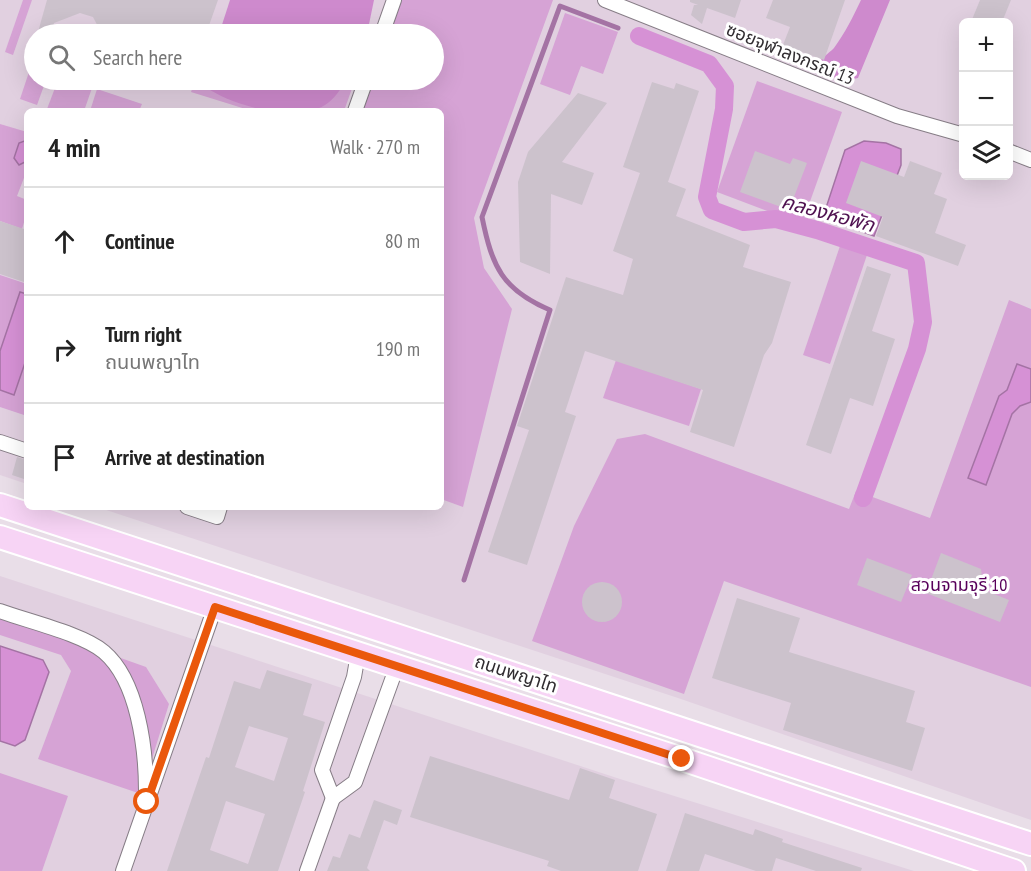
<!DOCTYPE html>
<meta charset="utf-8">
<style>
:root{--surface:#fff;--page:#f2f2f2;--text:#222;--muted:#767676;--line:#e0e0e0}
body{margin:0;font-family:"PT Sans Narrow","Noto Sans Thai",sans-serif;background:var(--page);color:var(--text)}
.controls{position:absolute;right:18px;top:18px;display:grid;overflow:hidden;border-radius:9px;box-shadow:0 6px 24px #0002}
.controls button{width:54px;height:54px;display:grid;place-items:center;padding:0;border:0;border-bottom:2px solid var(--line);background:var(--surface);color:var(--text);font:30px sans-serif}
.stop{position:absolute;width:18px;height:18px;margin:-14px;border:4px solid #ea580c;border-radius:50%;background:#fff}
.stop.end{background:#ea580c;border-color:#fff;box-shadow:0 2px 6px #0008}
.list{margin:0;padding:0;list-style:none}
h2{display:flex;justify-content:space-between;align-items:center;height:78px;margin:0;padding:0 24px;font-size:26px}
h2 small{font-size:20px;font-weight:400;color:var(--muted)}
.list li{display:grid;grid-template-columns:39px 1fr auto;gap:18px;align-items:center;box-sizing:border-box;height:108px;padding:0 24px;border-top:2px solid var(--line)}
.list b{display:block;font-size:22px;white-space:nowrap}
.list p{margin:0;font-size:20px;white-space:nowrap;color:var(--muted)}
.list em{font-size:20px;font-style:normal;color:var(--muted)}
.icon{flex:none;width:33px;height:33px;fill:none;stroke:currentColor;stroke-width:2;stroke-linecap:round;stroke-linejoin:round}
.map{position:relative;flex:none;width:1031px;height:871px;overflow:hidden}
.search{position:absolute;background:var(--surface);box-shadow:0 6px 24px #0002;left:24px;top:24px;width:420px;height:66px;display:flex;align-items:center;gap:15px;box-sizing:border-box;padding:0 21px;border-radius:33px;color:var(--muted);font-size:22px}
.panel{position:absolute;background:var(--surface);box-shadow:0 6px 24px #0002;left:24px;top:108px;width:420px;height:402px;border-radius:9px}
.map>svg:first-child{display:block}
.built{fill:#e1d0e0;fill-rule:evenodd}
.green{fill:#d6a3d5}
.forest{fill:#ce8acd}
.water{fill:#d691d5;stroke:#a473a4;stroke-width:1.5}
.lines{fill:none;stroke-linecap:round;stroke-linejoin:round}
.stream{stroke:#a473a4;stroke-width:5}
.canal{stroke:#d691d5;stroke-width:18}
.building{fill:#ccc2cc;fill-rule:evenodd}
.street-casing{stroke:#867d86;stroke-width:16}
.primary-casing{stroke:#fff;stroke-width:26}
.street{stroke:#fff;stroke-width:14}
.primary{stroke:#f7d4f5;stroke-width:22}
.route{stroke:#ea580c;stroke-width:8}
.labels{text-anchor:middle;stroke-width:6;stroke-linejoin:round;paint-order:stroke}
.street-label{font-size:18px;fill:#312d31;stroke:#fff}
.park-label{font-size:18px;fill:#58005a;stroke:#fff}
.water-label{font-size:20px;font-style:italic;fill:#4f1150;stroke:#fff}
</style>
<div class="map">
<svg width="1031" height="871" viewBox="0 0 1031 871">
<rect width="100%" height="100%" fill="#e9dee8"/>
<g class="built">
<path d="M 0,0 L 1031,0 L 1031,820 L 678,698 L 97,507 L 441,507 L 441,111 L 27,111 L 27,484 L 0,475 ZM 964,22 L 1008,22 L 1008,176 L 964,176 ZM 34,34 L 434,34 L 434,80 L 34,80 Z"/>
<polygon points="0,576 620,779 914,871 0,871"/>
</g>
<g class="green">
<polygon points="23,0 32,0 13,55 5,52"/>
<polygon points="401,0 553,0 474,218 484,268 512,309 463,507 441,499 441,111 363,111 374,80 434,80 434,34 389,34"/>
<polygon points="565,13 618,32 603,74 581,66 570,95 540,84"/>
<polygon points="31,66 34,67 34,80 46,80 37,105 20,99"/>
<polygon points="58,80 68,80 92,88 84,111 47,109"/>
<polygon points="88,80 117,80 117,89"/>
<polygon points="195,80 355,80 344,111 252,111 191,92"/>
<polygon points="757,81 842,112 802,224 717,192"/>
<polygon points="97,89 142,104 139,111 90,111"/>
<polygon points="0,124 27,132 27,170 17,196 27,200 27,212 22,229 0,221"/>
<polygon points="841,243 868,252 830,364 803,355"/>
<polygon points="0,275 27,284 27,416 0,407"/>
<polygon points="1009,300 1031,309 1031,687 724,581 684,694 532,641 574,526 617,439 645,434 849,509 856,491 930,518"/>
<polygon points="616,360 701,389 689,426 603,398"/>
<polygon points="0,615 146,667 169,704 141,794 38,759 71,671 61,655 0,635"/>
<polygon points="0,773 68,796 42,871 0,871"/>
</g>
<g class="forest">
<polygon points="230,0 374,0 367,34 219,34"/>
<path d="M 861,0 L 890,0 L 858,78 L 844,81 L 818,71 L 817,65 C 822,57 828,54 834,48 C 845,33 853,17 861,0 Z"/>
<path d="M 205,80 L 347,80 C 341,88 334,100 325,105 C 295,124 230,105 204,86 Z"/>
</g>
<g class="water">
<polygon points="27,140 27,161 19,165 14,158 19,143"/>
<polygon points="864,141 886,143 901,149 901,165 874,236 823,217 845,150"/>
<polygon points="20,292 27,294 27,357 14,395 0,390 0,351"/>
<polygon points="1017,364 1031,369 1031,402 1020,406 1012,414 986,485 968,478 999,396 1007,390"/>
<polygon points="0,646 43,660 49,672 25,740 15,746 0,741"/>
</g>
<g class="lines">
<path class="stream" d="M 464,580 L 550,310 C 502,290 492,266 482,217 L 560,6 L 618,28"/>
<polyline class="canal" points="639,36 709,64 725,86 724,109 707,197 712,210 744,222 776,219 817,230 916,263 923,322 917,349 863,498"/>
</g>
<g class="building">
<polygon points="47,0 218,0 206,34 102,34 93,17 80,13 54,23 51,34 47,34 38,32"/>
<polygon points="690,0 741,0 735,18 707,8 702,24 691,15 694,5 698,5 690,2"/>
<polygon points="773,0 845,0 824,60 783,45 790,27 766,18"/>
<polygon points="980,0 1011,0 1002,22 971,22"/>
<polygon points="652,82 674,89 676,83 699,91 668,182 686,189 676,216 750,245 743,267 791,282 772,343 764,355 734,447 690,432 703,390 585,351 565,412 576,416 527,565 488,552 529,430 517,426 566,277 623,295 633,259 613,251 640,173 623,167"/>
<polygon points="578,93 607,103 562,162 594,173 582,205 551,194 550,274 520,262 518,182 528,152"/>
<polygon points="755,151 790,164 793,158 807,163 789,210 740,192"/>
<polygon points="861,161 904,177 910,161 942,173 934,194 947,199 935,233 966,245 958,266 876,236 883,217 846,203"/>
<polygon points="0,221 27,230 27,283 0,274"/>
<polygon points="867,266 891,274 872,331 895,339 873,406 850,398 831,454 806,445"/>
<polygon points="17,457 27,460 27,480 12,475"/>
<polygon points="941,553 981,569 984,590 1009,600 1000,622 926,593"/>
<polygon points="867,558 912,575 901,602 857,585"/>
<circle cx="602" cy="602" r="20"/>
<polygon points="737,598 800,618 789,652 915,691 906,722 925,728 912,771 783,730 791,703 712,678"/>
<path d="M 267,670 L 312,684 L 303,715 L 325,722 L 303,791 L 305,792 L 278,871 L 167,871 L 206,757 L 209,758 L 234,681 L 260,689 ZM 249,726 L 288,738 L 274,781 L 235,767 ZM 226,801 L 265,814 L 248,864 L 210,850 Z"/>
<polygon points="430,756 569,800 580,768 615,780 609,798 657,814 638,871 561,871 547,866 549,861 410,817"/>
<polygon points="374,800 402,810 397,825 384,820 367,868 370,871 327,871 333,856 340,858 349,834 360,838"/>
<polygon points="685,813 753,835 755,829 783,839 782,842 862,868 861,871 816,871 776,858 772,871 756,871 705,854 699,871 666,871"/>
</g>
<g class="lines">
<defs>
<g id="street">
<polyline points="605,0 897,116 964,135"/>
<polyline points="382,34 394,0"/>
<polyline points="355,111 366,80"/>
<polyline points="1008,151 1031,160"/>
<polyline points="0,442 27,451"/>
<polyline points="187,507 217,517 220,507"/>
<path d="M 0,611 C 27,621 83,634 104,652 C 138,681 146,749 146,791"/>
<polyline points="358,654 354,677 322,770 333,798 355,782 397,666"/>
<polyline points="123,871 215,607"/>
<polyline points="307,871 333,798"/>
</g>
<g id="primary">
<polyline points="0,505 1031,844"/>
<polyline points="0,537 682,759 1014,871"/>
</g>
</defs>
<use href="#street" class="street-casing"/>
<use href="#primary" class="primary-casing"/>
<use href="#street" class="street"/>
<use href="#primary" class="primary"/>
</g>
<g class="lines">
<polyline class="route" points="147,802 215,607 682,759"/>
</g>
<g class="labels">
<g class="street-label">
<text transform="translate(790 54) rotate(22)" y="6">ซอยจุฬาลงกรณ์ 13</text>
<text transform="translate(516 674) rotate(18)" y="6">ถนนพญาไท</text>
</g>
<g class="park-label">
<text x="959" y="591">สวนจามจุรี 10</text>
</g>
<g class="water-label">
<text transform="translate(828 213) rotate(15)" y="7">คลองหอพัก</text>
</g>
</g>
</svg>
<div class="controls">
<button>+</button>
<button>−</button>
<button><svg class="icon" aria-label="layers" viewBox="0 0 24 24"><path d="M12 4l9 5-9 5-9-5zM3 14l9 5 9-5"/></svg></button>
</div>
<div class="stop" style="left:147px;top:802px"></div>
<div class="stop end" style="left:682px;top:759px"></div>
<div class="search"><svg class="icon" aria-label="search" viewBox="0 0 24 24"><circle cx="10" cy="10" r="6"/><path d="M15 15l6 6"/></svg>Search here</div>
<section class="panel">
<h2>4 min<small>Walk · 270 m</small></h2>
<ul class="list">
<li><svg class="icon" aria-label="ahead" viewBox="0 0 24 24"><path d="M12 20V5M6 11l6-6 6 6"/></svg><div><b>Continue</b></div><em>80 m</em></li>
<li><svg class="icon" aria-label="right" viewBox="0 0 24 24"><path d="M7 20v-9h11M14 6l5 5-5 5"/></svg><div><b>Turn right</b><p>ถนนพญาไท</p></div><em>190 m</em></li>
<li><svg class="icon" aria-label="arrive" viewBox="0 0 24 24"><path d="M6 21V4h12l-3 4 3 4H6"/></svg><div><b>Arrive at destination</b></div></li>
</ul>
</section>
</div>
